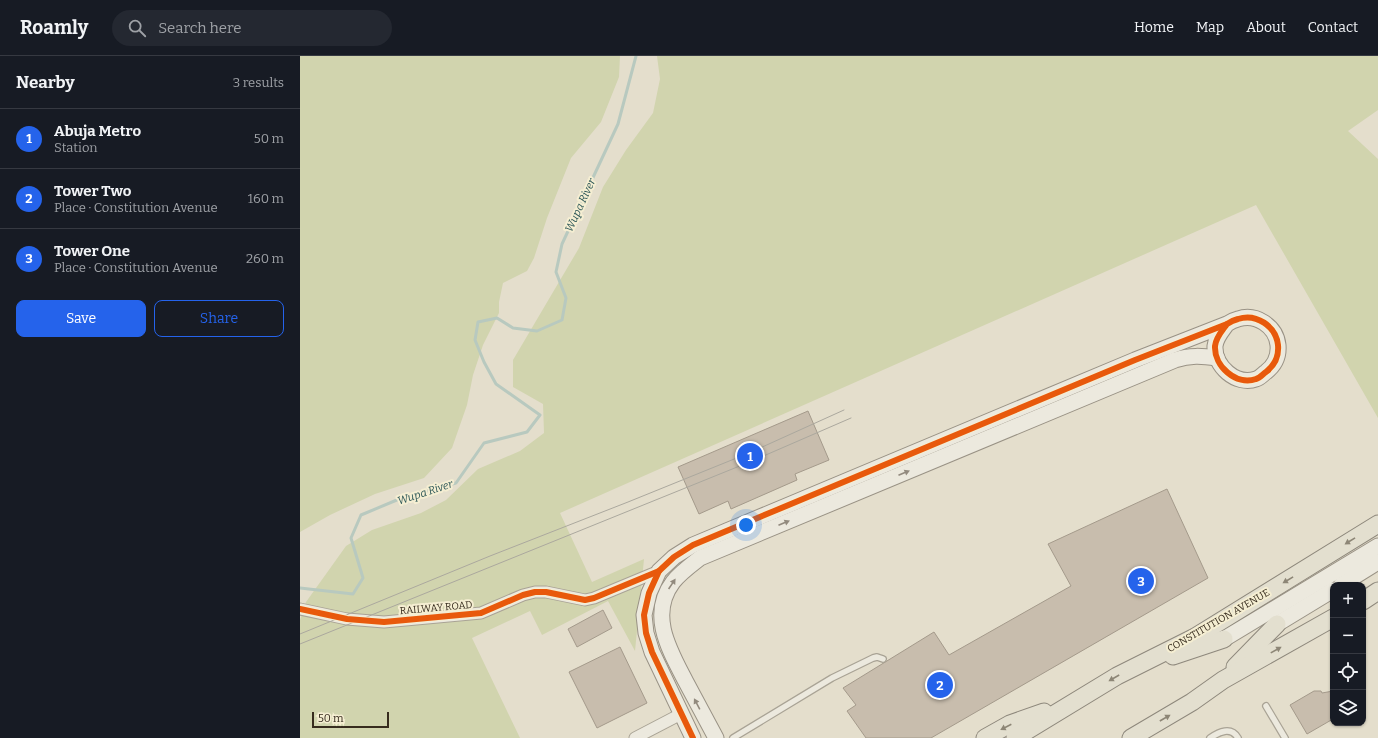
<!DOCTYPE html>
<meta charset="utf-8">
<style>
:root{--surface:#171b24;--page:#242831;--text:#f1f3f6;--muted:#9ea1a6;--line:#363941;--accent:#2563eb}
body{margin:0;font-family:Bitter,serif;background:var(--page);color:var(--text)}
.controls{position:absolute;right:12px;bottom:12px;display:grid;overflow:hidden;border-radius:8px;box-shadow:0 1px 3px #0004}
.controls button{width:36px;height:36px;display:grid;place-items:center;padding:0;border:0;border-bottom:1px solid var(--line);background:var(--surface);color:var(--text);font:20px sans-serif}
.scale{position:absolute;left:12px;bottom:10px;width:77px;box-sizing:border-box;padding-left:4px;border:2px solid #372c1e;border-top:0;font-size:11px;line-height:14px;white-space:nowrap;color:#372c1e;-webkit-text-stroke:3px #f5eed2;paint-order:stroke}
.you{position:absolute;left:446px;top:469px;width:14px;height:14px;margin:-10px;border:3px solid #fff;border-radius:50%;background:#1a73e8;box-shadow:0 0 0 6px #1a73e833}
.badge{display:grid;place-items:center;width:26px;height:26px;border-radius:50%;background:var(--accent);color:#fff;font-size:13px;font-weight:700}
.pin{position:absolute;translate:-50% -50%;border:2px solid #fff;box-shadow:0 1px 4px #0006}
.list{margin:0;padding:0;list-style:none}
h2{display:flex;justify-content:space-between;align-items:center;height:52px;margin:0;padding:0 16px;font-size:17px}
h2 small{font-size:13px;font-weight:400;color:var(--muted)}
.list li{display:grid;grid-template-columns:26px 1fr auto;gap:12px;align-items:center;box-sizing:border-box;height:60px;padding:0 16px;border-top:1px solid var(--line)}
.list b{display:block;font-size:15px;white-space:nowrap}
.list p{margin:0;font-size:13px;white-space:nowrap;color:var(--muted)}
.list em{font-size:13px;font-style:normal;color:var(--muted)}
.actions{display:flex;gap:8px;padding:12px 16px}
.actions a{flex:1;padding:9px 0;border:1px solid var(--accent);border-radius:8px;text-align:center;font-size:14px;color:var(--accent)}
.actions .main{background:var(--accent);color:#fff}
.icon{flex:none;width:22px;height:22px;fill:none;stroke:currentColor;stroke-width:2;stroke-linecap:round;stroke-linejoin:round}
.map{position:relative;flex:none;width:1078px;height:682px;overflow:hidden}
header{display:flex;align-items:center;gap:24px;box-sizing:border-box;height:56px;padding:0 20px;background:var(--surface);border-bottom:1px solid var(--line)}
header strong{font-size:19px}
nav{display:flex;gap:22px;margin-inline-start:auto;font-size:14px}
.search{width:280px;height:36px;background:var(--page);display:flex;align-items:center;gap:10px;box-sizing:border-box;padding:0 14px;border-radius:22px;color:var(--muted);font-size:15px}
main{display:flex}
aside{flex:1;background:var(--surface)}
.map>svg:first-child{display:block}
.green{fill:#d1d4ae}
.lines{fill:none;stroke-linecap:round;stroke-linejoin:round}
.stream{stroke:#b8c9bf;stroke-width:3}
.building{fill:#c8bdad;stroke:#a49a8b}
.lane-casing{stroke:#a9a395;stroke-width:8}
.street-casing{stroke:#a9a395;stroke-width:13}
.secondary-casing{stroke:#999285;stroke-width:17}
.primary-casing{stroke:#8e887c;stroke-width:19}
.lane{stroke:#ece9de;stroke-width:5.5}
.street{stroke:#ece9de;stroke-width:11}
.secondary{stroke:#ece9de;stroke-width:15}
.primary{stroke:#e3dfcf;stroke-width:17}
.tram{stroke:#aba89e;stroke-width:1}
.cycleway-casing{stroke:#f5eed2;stroke-width:8}
.cycleway{stroke:#e8590c;stroke-width:6}
.oneway{fill:#928a7e}
.oneway2{fill:#8d8676}
.labels{text-anchor:middle;stroke-width:4;stroke-linejoin:round;paint-order:stroke}
.street-label{font-size:10px;fill:#372c1e;stroke:#f5eed2}
.water-label{font-size:11px;font-style:italic;fill:#2d5757;stroke:#f5eed2}
</style>
<header>
<strong>Roamly</strong>
<div class="search"><svg class="icon" aria-label="search" viewBox="0 0 24 24"><circle cx="10" cy="10" r="6"/><path d="M15 15l6 6"/></svg>Search here</div>
<nav><a>Home</a><a>Map</a><a>About</a><a>Contact</a></nav>
</header>
<main>
<aside>
<h2>Nearby<small>3 results</small></h2>
<ul class="list">
<li><span class="badge">1</span><div><b>Abuja Metro</b><p>Station</p></div><em>50 m</em></li>
<li><span class="badge">2</span><div><b>Tower Two</b><p>Place · Constitution Avenue</p></div><em>160 m</em></li>
<li><span class="badge">3</span><div><b>Tower One</b><p>Place · Constitution Avenue</p></div><em>260 m</em></li>
</ul>
<div class="actions"><a class="main">Save</a><a>Share</a></div>
</aside>
<div class="map">
<svg width="1078" height="682" viewBox="0 0 1078 682">
<rect width="100%" height="100%" fill="#e4decc"/>
<g class="green">
<polygon points="0,0 320,0 319,21 301,66 271,102 247,162 234,202 227,215 203,227 199,246 199,257 183,289 173,319 167,349 152,392 124,422 75,438 30,459 0,476"/>
<polygon points="357,0 1078,0 1078,54 1048,75 1078,103 1078,362 956,149 260,457 292,526 344,503 335,595 308,545 242,579 230,555 172,582 220,682 0,682 0,564 6,546 46,490 72,474 121,457 146,444 178,413 220,395 244,377 243,348 213,331 213,304 279,192 303,131 326,94 353,57 360,23"/>
</g>
<g class="lines">
<polyline class="stream" points="0,532 53,538 63,522 51,482 61,459 104,441 156,427 184,387 227,376 240,359 196,328 184,306 175,284 178,266 197,262 213,272 237,275 262,264 266,242 256,216 262,188 318,68 336,0"/>
</g>
<g class="building">
<polygon points="508,355 529,404 495,418 497,424 431,453 428,445 399,458 378,411"/>
<polygon points="867,433 908,522 631,682 566,682 547,655 556,649 543,632 634,576 649,599 771,530 748,488"/>
<polygon points="303,554 312,572 277,591 268,573"/>
<polygon points="320,591 347,647 297,672 269,616"/>
<polygon points="1014,635 1021,635 1022,637 1033,635 1033,663 1007,678 990,649"/>
</g>
<g class="lines">
<defs>
<g id="lane">
<polyline points="966,650 985,682"/>
<polyline points="433,682 532,622 573,602 577,601 583,603"/>
<path d="M 910,682 C 919,676 931,670 938,682"/>
</g>
<g id="street">
<polyline points="0,553 47,563 84,566 181,557 223,539 235,536 246,536 285,544 294,542 359,515"/>
<polyline points="335,682 381,658"/>
</g>
<g id="secondary">
<polyline points="1041,529 1078,506"/>
<polyline points="977,568 1033,534"/>
<polyline points="924,583 1078,490"/>
<path d="M 393,682 L 352,596 L 346,577 L 344,559 L 349,537 L 359,515 L 374,501 L 393,489 L 835,304 L 927,268 C 930,266 934,264 938,263 C 956,257 976,270 978,289 C 979,300 975,309 966,316 C 963,318 960,322 956,323 C 936,330 914,310 915,290 C 916,281 922,275 927,268"/>
<path d="M 416,682 C 406,663 396,645 386,626 C 370,595 348,559 373,526 C 380,517 391,509 400,502 L 875,304 C 890,299 902,300 917,302"/>
</g>
<g id="primary">
<polyline points="1063,545 1078,535"/>
<polyline points="873,600 924,583"/>
<polyline points="935,611 977,568"/>
<polyline points="685,682 710,668 744,656"/>
<polyline points="715,682 817,620 895,581 1078,468"/>
<polyline points="831,682 892,646 923,624 1033,562"/>
</g>
</defs>
<use href="#lane" class="lane-casing"/>
<use href="#street" class="street-casing"/>
<use href="#secondary" class="secondary-casing"/>
<use href="#primary" class="primary-casing"/>
<use href="#lane" class="lane"/>
<use href="#street" class="street"/>
<use href="#secondary" class="secondary"/>
<use href="#primary" class="primary"/>
<g class="tram">
<polyline points="0,578 190,500 328,446 449,397 544,354"/>
<polyline points="0,588 452,405 551,362"/>
</g>
<defs>
<g id="cycleway">
<polyline points="0,553 47,563 84,566 181,557 223,539 235,536 246,536 285,544 294,542 359,515"/>
<path d="M 393,682 L 352,596 L 346,577 L 344,559 L 349,537 L 359,515 L 374,501 L 393,489 L 835,304 L 927,268 C 930,266 934,264 938,263 C 956,257 976,270 978,289 C 979,300 975,309 966,316 C 963,318 960,322 956,323 C 936,330 914,310 915,290 C 916,281 922,275 927,268"/>
</g>
</defs>
<use href="#cycleway" class="cycleway-casing"/>
<use href="#cycleway" class="cycleway"/>
</g>
<defs><path id="oneway-solid" d="M-6-.8H1V-3.2L6.5 0L1 3.2V.8H-6Z"/></defs>
<g class="oneway">
<use href="#oneway-solid" transform="translate(604 417) rotate(-23)"/>
<use href="#oneway-solid" transform="translate(484 467) rotate(-23)"/>
<use href="#oneway-solid" transform="translate(372 528) rotate(-56)"/>
<use href="#oneway-solid" transform="translate(397 648) rotate(-118)"/>
</g>
<g class="oneway2">
<use href="#oneway-solid" transform="translate(1050 485) rotate(148)"/>
<use href="#oneway-solid" transform="translate(988 524) rotate(149)"/>
<use href="#oneway-solid" transform="translate(976 594) rotate(-29)"/>
<use href="#oneway-solid" transform="translate(814 622) rotate(150)"/>
<use href="#oneway-solid" transform="translate(865 662) rotate(-30)"/>
<use href="#oneway-solid" transform="translate(706 671) rotate(153)"/>
</g>
<g class="labels">
<g class="street-label">
<text transform="translate(136 551) rotate(-5)" y="4">RAILWAY ROAD</text>
<text transform="translate(918 564) rotate(-30)" y="4">CONSTITUTION AVENUE</text>
</g>
<g class="water-label">
<text transform="translate(280 149) rotate(-65)" y="4">Wupa River</text>
<text transform="translate(125 436) rotate(-18)" y="4">Wupa River</text>
</g>
</g>
</svg>
<div class="controls">
<button>+</button>
<button>−</button>
<button><svg class="icon" aria-label="locate" viewBox="0 0 24 24"><circle cx="12" cy="12" r="6"/><path d="M12 2v4M12 18v4M2 12h4M18 12h4"/></svg></button>
<button><svg class="icon" aria-label="layers" viewBox="0 0 24 24"><path d="M12 4l9 5-9 5-9-5zM3 14l9 5 9-5"/></svg></button>
</div>
<div class="scale">50 m</div>
<div class="you"></div>
<div class="pin badge" style="left:450px;top:400px">1</div>
<div class="pin badge" style="left:640px;top:629px">2</div>
<div class="pin badge" style="left:841px;top:525px">3</div>
</div>
</main>
